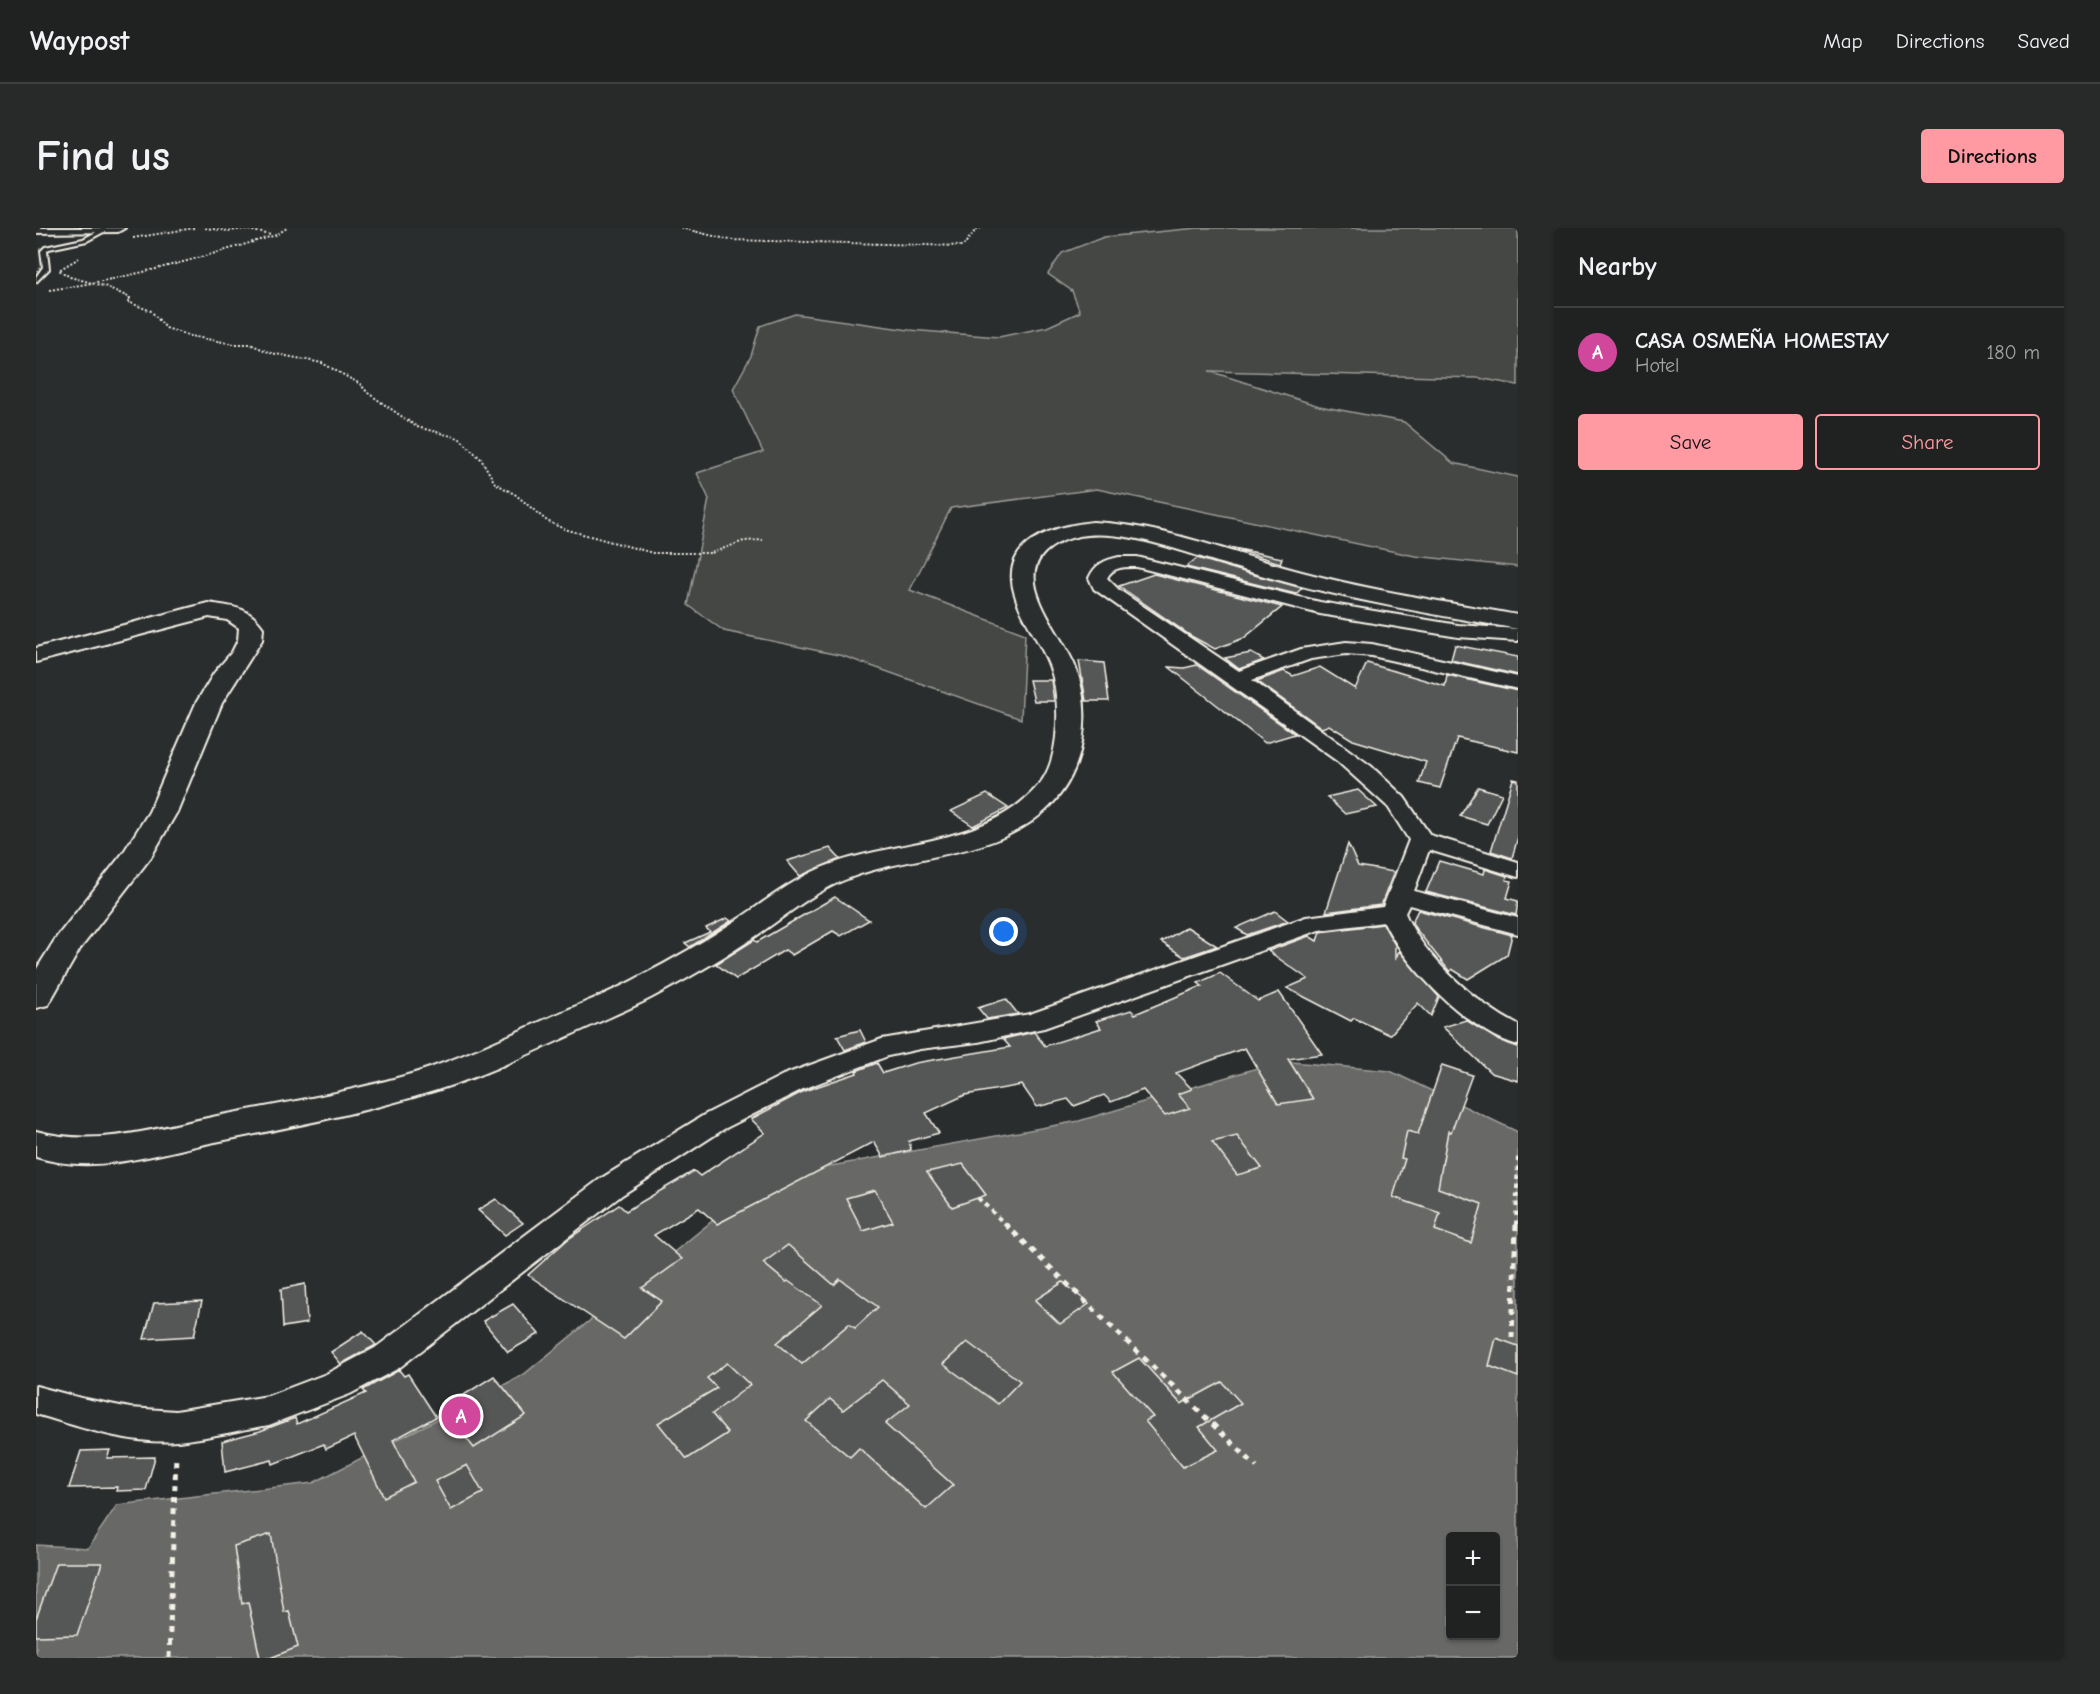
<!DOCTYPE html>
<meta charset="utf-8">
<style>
:root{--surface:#202222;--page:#282a2a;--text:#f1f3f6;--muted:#a2a4a5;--line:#3d3f40;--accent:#ff9aa2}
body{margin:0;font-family:"Comic Neue",sans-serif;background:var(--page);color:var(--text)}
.controls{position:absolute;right:18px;bottom:18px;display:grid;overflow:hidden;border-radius:6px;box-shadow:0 2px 4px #0004}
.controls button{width:54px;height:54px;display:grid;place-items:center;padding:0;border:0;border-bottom:2px solid var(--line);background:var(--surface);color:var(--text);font:30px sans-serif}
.you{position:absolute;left:968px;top:704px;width:21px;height:21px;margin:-15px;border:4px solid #fff;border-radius:50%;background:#1a73e8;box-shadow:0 0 0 9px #1a73e833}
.badge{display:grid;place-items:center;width:39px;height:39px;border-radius:50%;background:var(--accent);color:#fff;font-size:20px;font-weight:700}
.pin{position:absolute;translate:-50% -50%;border:3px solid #fff;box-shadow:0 2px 6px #0006}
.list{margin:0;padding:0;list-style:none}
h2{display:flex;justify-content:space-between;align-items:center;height:78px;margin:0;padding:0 24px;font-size:26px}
h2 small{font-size:20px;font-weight:400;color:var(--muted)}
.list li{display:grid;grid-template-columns:39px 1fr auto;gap:18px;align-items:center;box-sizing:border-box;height:90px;padding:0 24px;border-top:2px solid var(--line)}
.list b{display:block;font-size:22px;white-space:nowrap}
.list p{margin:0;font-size:20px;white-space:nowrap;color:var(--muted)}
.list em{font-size:20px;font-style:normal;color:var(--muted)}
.actions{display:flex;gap:12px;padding:18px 24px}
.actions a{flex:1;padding:14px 0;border:2px solid var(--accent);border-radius:6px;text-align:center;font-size:21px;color:var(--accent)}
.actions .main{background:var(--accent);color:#111}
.map{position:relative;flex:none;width:1482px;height:1430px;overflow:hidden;border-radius:6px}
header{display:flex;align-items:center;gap:36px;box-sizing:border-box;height:84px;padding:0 30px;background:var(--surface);border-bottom:2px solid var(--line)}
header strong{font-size:28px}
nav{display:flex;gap:33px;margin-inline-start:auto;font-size:21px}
.intro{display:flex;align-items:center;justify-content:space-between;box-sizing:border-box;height:144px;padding:0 36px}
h1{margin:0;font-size:42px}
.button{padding:15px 27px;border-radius:6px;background:var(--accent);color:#111;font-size:21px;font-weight:700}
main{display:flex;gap:36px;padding:0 36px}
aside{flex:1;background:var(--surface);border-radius:6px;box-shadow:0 2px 4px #0004}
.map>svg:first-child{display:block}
.green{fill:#444645;stroke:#9c9c96;stroke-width:1.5}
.water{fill:#676866;stroke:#9f9f9a;stroke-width:1.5;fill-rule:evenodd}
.building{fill:#555756;stroke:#f4f1e8;stroke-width:1.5}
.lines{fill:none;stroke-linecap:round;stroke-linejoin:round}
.service-casing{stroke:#f4f1e8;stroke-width:4}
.minor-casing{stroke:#f4f1e8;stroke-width:4}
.tertiary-casing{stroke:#f4f1e8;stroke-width:4}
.path-far2{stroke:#f4f1e8;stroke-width:2;stroke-dasharray:2 2;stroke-linecap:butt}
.path-far1{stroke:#f4f1e8;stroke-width:4;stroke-dasharray:4.5 4.5;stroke-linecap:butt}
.path{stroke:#f4f1e8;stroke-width:5;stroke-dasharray:6 6;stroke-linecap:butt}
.service{fill:#2a2d2e;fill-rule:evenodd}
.minor{fill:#2a2d2e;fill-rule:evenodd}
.tertiary{fill:#2a2d2e;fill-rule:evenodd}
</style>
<header>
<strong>Waypost</strong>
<nav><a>Map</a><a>Directions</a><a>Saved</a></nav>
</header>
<div class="intro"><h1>Find us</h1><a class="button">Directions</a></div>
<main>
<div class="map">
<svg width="1482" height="1430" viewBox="0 0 1482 1430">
<rect width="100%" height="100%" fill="#2a2d2e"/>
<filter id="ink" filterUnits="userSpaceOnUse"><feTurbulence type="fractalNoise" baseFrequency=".0167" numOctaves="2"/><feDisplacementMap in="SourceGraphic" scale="12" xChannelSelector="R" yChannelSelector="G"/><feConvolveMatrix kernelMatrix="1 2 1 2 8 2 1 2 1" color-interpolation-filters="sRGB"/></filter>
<g filter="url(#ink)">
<polygon class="green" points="1162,0 1482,0 1482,157 1442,150 1173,143 1283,178 1368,194 1417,235 1482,249 1482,339 1379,328 1061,261 915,280 874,362 989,406 985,491 807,428 688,403 652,377 673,271 661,245 727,224 697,161 715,128 724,98 759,86 873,102 963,109 1011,99 1044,84 1036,63 1012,46 1026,25 1068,9"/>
<path class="water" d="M 1245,833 L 1354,843 L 1482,904 L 1482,1430 L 0,1430 L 0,1317 L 52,1320 L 81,1277 L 277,1255 L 487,1147 L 729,950 L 1043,893 ZM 1414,1308 L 1460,1308 L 1460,1408 L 1414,1408 Z"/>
<g class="building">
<polygon points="1193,319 1207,322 1246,330 1244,335"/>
<polygon points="1161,330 1215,346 1266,360 1260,366 1150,339"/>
<polygon points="1118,346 1246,379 1208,410 1179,421 1155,408 1083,358"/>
<polygon points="1419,417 1482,429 1482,447 1415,432"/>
<polygon points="1215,425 1228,432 1203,441 1189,430"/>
<polygon points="1043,433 1068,435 1073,473 1050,473"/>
<polygon points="1331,435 1409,458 1411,447 1482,463 1482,524 1421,510 1404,560 1383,555 1390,534 1317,512 1293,497 1286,500 1221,453 1248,443 1257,448 1284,439 1319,461"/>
<polygon points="1161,437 1259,506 1229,515 1133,439 1148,440"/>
<polygon points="993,452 1015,452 1018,473 998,473"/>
<polygon points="1477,551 1482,552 1482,609 1476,630 1455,623"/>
<polygon points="1442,559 1466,566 1451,596 1424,588"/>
<polygon points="1322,562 1341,579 1309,586 1291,569"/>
<polygon points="951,566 972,580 937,598 915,583"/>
<polygon points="1312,616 1322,638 1358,644 1345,677 1290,684"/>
<polygon points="794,620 804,631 764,648 751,633"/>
<polygon points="1403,633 1448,646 1449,641 1471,648 1470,652 1476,653 1471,670 1482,673 1480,687 1390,664"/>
<polygon points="799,669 833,692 805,708 797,703 756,727 749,722 700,751 680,736 718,712 721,714"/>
<polygon points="1382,682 1476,707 1471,727 1432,751 1416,741 1414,744 1379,700 1376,694"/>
<polygon points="1239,683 1252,693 1211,707 1200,700"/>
<polygon points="691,690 695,693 654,719 649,715 674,704 670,700"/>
<polygon points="1347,696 1359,717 1359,732 1363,723 1403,769 1395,788 1382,775 1354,807 1318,790 1315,793 1251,760 1272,751 1232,723 1273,708 1281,713 1284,704"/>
<polygon points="1151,699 1181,718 1148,729 1125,714"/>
<polygon points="1184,745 1222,773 1243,764 1286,826 1252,831 1277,871 1242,876 1209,820 1140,845 1156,861 1142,866 1154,880 1129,888 1107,862 1075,874 1068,867 1038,878 1032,871 1001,879 986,857 929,867 890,885 903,905 873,913 875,922 847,929 838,914 681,996 663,980 618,1007 646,1031 606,1060 626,1073 588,1111 492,1047 531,1012 583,977 590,983 658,943 664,948 729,905 715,891 768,863 821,845 820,843 841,835 847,845 879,835 974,819 967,811 998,804 1009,818 1065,800 1060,793 1095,782 1099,786 1166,758 1162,755"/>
<polygon points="970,771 982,786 951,791 942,780"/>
<polygon points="1430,792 1462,812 1482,819 1482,853 1455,845 1407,799"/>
<polygon points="824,802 830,814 809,822 801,808"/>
<polygon points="1406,837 1436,847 1415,904 1412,903 1402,960 1446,976 1435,1015 1399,1002 1404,985 1357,969 1369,931 1365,930 1371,903 1382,906"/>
<polygon points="1201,908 1226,940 1201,947 1176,914"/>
<polygon points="927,936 950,967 916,979 891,944"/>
<polygon points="839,962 857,994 827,1003 810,970"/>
<polygon points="460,971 487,995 469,1007 442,982"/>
<polygon points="752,1017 798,1057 804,1051 842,1079 819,1100 813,1096 766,1136 741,1115 786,1077 752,1053 750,1054 727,1035"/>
<polygon points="1027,1054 1053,1076 1024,1096 999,1072"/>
<polygon points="269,1056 271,1095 247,1099 245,1061"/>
<polygon points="166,1073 158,1108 108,1111 118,1075"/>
<polygon points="477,1076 503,1106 472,1124 447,1093"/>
<polygon points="327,1103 340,1117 305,1136 295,1124"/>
<polygon points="1460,1110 1482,1118 1482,1149 1453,1138"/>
<polygon points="931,1114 984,1153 962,1176 907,1136"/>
<polygon points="1103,1130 1145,1176 1186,1154 1205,1175 1163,1199 1182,1222 1147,1239 1109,1193 1117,1189 1077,1144"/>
<polygon points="691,1135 714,1157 676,1186 692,1205 651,1231 622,1195 681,1160 671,1150"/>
<polygon points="363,1142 368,1148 372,1146 400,1189 357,1212 378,1254 348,1269 318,1208 290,1221 288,1216 237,1236 236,1232 189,1244 186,1213 224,1203 259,1190 261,1196 330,1165 327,1162"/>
<polygon points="458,1148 490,1187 438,1220 407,1180"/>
<polygon points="846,1152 874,1176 849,1196 917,1257 890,1281 823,1220 814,1229 770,1193 794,1171 807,1182"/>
<polygon points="74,1222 71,1230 119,1229 110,1262 80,1263 81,1259 33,1260 45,1223"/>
<polygon points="431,1237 447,1265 415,1282 399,1253"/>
<polygon points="235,1306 248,1384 253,1383 262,1419 234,1430 224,1430 212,1374 206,1376 198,1318"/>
<polygon points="20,1335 66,1335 41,1407 0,1408 0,1391"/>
</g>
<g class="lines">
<defs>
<polygon id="service" points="68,0 75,0 51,13 13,21 11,23 13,41 0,54 0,49 7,39 5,23 9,19 47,11"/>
<path id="minor" d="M 1083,329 L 1101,329 L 1284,374 L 1422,397 L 1482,401 L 1482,413 L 1422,409 L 1284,386 L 1101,339 C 1089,339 1077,338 1071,350 L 1083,362 L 1203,443 L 1265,421 L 1310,414 L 1336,416 L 1482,449 L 1482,461 L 1336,428 L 1310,426 L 1275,431 L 1216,452 L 1335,538 L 1368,569 L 1394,607 L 1482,634 L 1482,649 L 1393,622 L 1378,663 L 1482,690 L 1482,706 L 1373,677 L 1369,685 C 1386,728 1441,776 1482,797 L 1482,817 C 1432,803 1370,740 1348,694 L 1283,702 L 1008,800 L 942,814 L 884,821 L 852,828 L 767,861 L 688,901 L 586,967 L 363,1140 L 314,1166 L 233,1197 C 203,1202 172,1210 141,1213 C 94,1217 44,1199 0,1186 L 0,1158 L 45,1170 L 94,1180 L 140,1183 L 232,1168 L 290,1146 L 339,1120 L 564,951 L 668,887 L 747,847 L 846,811 L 994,786 L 1270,689 L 1347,679 L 1373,612 L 1352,579 L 1301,533 L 1058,361 L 1053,350 C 1059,336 1069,332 1083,329 Z"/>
<g id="tertiary">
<polygon points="0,0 89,0 82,4 0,5"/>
<path d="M 1057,294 C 1128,297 1197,326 1266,344 C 1337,363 1410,374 1482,387 L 1482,401 C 1418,390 1353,379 1290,364 C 1256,356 1223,347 1191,337 C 1146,324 1072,293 1027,313 C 964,340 1023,399 1039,438 C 1057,484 1049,543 1014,578 C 959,633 873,624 806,653 C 775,666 748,689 720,708 C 689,729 656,748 624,765 C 599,779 573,789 548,801 C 499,823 452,846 401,862 C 327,885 250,900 174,915 C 117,927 58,947 0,929 L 0,903 C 60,920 121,900 181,888 C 248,875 316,864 382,844 C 431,828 478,805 526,784 C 552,773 578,763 603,749 C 636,732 669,713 701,692 C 728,674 755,653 785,640 C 857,610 953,620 1005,554 C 1025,527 1025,467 1013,437 C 1004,413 986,392 979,367 C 962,315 1016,298 1057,294 Z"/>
<path d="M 172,375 C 197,379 212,378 227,400 L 226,412 L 186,475 L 141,584 L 115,629 L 44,721 L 12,777 L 0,780 L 0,742 L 20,710 L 87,625 L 113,584 L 160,475 L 178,445 L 196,424 L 202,412 L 203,400 L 191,392 L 173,389 L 0,434 L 0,420 Z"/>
</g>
</defs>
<use href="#service" class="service-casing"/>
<use href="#minor" class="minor-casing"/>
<use href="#tertiary" class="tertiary-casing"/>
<g class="path-far2">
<polyline points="169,0 193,3 208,1 235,7"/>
<polyline points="645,0 694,12 927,18 939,3 945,0"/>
<polyline points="97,10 158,0"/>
<polyline points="43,30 23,42 34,49 71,59 94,70 92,74 115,83 130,100 154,108 198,116 214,116 235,125 286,135 324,156 332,165 381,199 423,210 445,231 459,255 480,267 511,293 528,301 617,325 675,325 708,313 727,312"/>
<path d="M 13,62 C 91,51 165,30 240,7 L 251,0"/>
</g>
<g class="path-far1">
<polyline points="942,970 970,997"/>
<polyline points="1480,997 1482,926"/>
</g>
<g class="path">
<polyline points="969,996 1221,1239"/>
<polyline points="1476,1110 1480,996"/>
<polyline points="133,1430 140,1227"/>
</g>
<use href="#service" class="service"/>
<use href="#minor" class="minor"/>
<use href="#tertiary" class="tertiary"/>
</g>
</g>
</svg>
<div class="controls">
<button>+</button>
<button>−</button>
</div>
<div class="you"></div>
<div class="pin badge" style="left:425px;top:1188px;background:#d1479c">A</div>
</div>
<aside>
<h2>Nearby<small></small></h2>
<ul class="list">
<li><span class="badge" style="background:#d1479c">A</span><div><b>CASA OSMEÑA HOMESTAY</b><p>Hotel</p></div><em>180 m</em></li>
</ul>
<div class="actions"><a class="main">Save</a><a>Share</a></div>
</aside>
</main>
